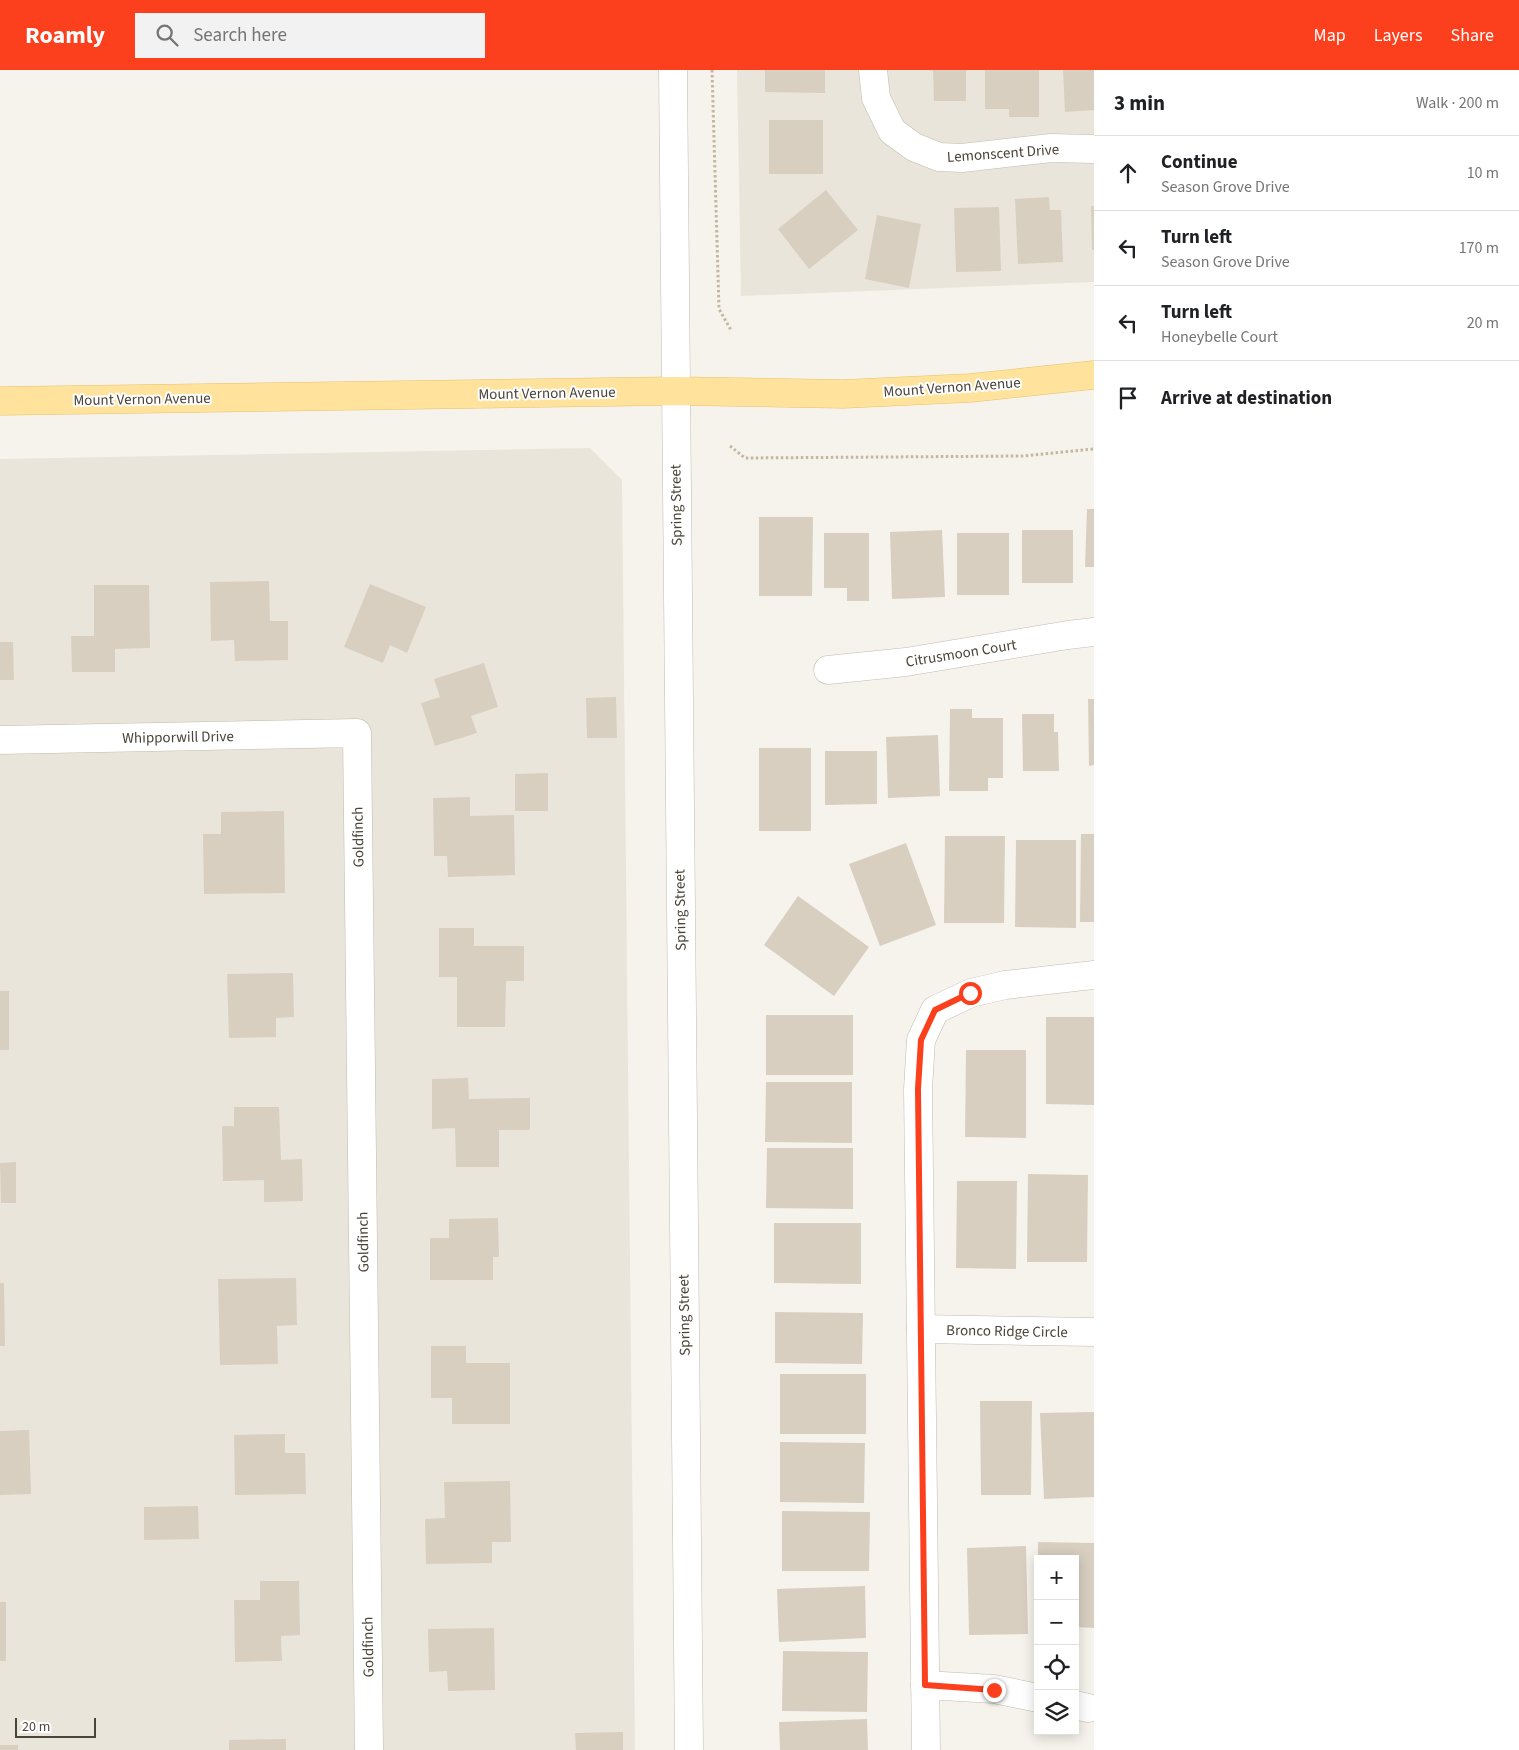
<!DOCTYPE html>
<meta charset="utf-8">
<style>
:root{--surface:#fff;--page:#f2f2f2;--text:#202124;--muted:#757577;--line:#e0e0e0;--accent:#fc3f1d}
body{margin:0;font-family:"Source Sans 3",sans-serif;background:var(--page);color:var(--text)}
.controls{position:absolute;right:15px;bottom:15px;display:grid;overflow:hidden;border-radius:0px;box-shadow:0 2px 12px #0003}
.controls button{width:45px;height:45px;display:grid;place-items:center;padding:0;border:0;border-bottom:1px solid var(--line);background:var(--surface);color:var(--text);font:25px sans-serif}
.scale{position:absolute;left:15px;bottom:12px;width:81px;box-sizing:border-box;padding-left:5px;border:2px solid #4b4439;border-top:0;font-size:14px;line-height:18px;white-space:nowrap;color:#4b4439;-webkit-text-stroke:4px #fff;paint-order:stroke}
.stop{position:absolute;width:15px;height:15px;margin:-11px;border:4px solid #fc3f1d;border-radius:50%;background:#fff}
.stop.end{background:#fc3f1d;border-color:#fff;box-shadow:0 1px 5px #0008}
.list{margin:0;padding:0;list-style:none}
h2{display:flex;justify-content:space-between;align-items:center;height:65px;margin:0;padding:0 20px;font-size:21px}
h2 small{font-size:16px;font-weight:400;color:var(--muted)}
.list li{display:grid;grid-template-columns:32px 1fr auto;gap:15px;align-items:center;box-sizing:border-box;height:75px;padding:0 20px;border-top:1px solid var(--line)}
.list b{display:block;font-size:19px;white-space:nowrap}
.list p{margin:0;font-size:16px;white-space:nowrap;color:var(--muted)}
.list em{font-size:16px;font-style:normal;color:var(--muted)}
.icon{flex:none;width:28px;height:28px;fill:none;stroke:currentColor;stroke-width:2;stroke-linecap:round;stroke-linejoin:round}
.map{position:relative;flex:none;width:1094px;height:1680px;overflow:hidden}
header{display:flex;align-items:center;gap:30px;box-sizing:border-box;height:70px;padding:0 25px;background:var(--accent);color:#fff}
header strong{font-size:24px}
nav{display:flex;gap:28px;margin-inline-start:auto;font-size:18px}
.search{width:350px;height:45px;background:var(--page);display:flex;align-items:center;gap:12px;box-sizing:border-box;padding:0 18px;border-radius:0px;color:var(--muted);font-size:19px}
main{display:flex}
aside{flex:1;background:var(--surface)}
.map>svg:first-child{display:block}
.residential{fill:#eae5da}
.building{fill:#d8cfc1}
.lines{fill:none;stroke-linecap:round;stroke-linejoin:round}
.minor-casing{stroke:#c2bbae;stroke-width:29}
.major-casing{stroke:#e6c16a;stroke-width:29}
.path{stroke:#c4b79f;stroke-width:3;stroke-dasharray:2.5 2.5;stroke-linecap:butt}
.minor{stroke:#fff;stroke-width:28}
.major{stroke:#ffe39c;stroke-width:28}
.route{stroke:#fc3f1d;stroke-width:6}
.labels{text-anchor:middle;stroke-width:4;stroke-linejoin:round;paint-order:stroke}
.street-label{font-size:15px;fill:#4b4439;stroke:#fff}
</style>
<header>
<strong>Roamly</strong>
<div class="search"><svg class="icon" aria-label="search" viewBox="0 0 24 24"><circle cx="10" cy="10" r="6"/><path d="M15 15l6 6"/></svg>Search here</div>
<nav><a>Map</a><a>Layers</a><a>Share</a></nav>
</header>
<main>
<div class="map">
<svg width="1094" height="1680" viewBox="0 0 1094 1680">
<rect width="100%" height="100%" fill="#f6f3ec"/>
<g class="residential">
<polygon points="737,0 1094,0 1094,212 741,226"/>
<polygon points="590,378 622,410 635,1680 0,1680 0,389"/>
</g>
<g class="building">
<polygon points="765,0 825,0 825,23 765,22"/>
<polygon points="933,0 966,0 966,31 934,31"/>
<polygon points="985,0 1039,0 1039,47 1009,47 1009,39 985,39"/>
<polygon points="1063,0 1094,0 1094,40 1065,42"/>
<rect x="769" y="50" width="54" height="54"/>
<polygon points="826,120 858,160 809,199 778,159"/>
<polygon points="1049,127 1050,140 1061,140 1063,192 1018,194 1015,129"/>
<polygon points="1091,136 1094,136 1094,180 1092,180"/>
<polygon points="999,137 1001,201 956,202 954,138"/>
<polygon points="877,145 921,154 909,218 865,209"/>
<polygon points="1087,439 1094,439 1094,497 1085,497"/>
<polygon points="759,447 813,447 812,526 759,526"/>
<polygon points="942,460 945,527 892,529 890,462"/>
<rect x="1022" y="460" width="51" height="53"/>
<polygon points="824,463 869,463 869,531 847,531 847,518 824,518"/>
<rect x="957" y="463" width="52" height="62"/>
<polygon points="269,511 270,551 288,551 288,590 235,591 234,570 211,571 210,512"/>
<polygon points="370,514 426,537 407,583 390,575 383,593 344,577"/>
<polygon points="94,515 149,515 150,578 115,579 115,602 72,602 71,566 94,566"/>
<polygon points="0,572 13,572 14,610 0,610"/>
<polygon points="484,593 498,637 471,646 477,663 435,676 421,633 440,627 434,609"/>
<polygon points="616,627 617,668 587,668 586,628"/>
<polygon points="1088,629 1094,629 1094,695 1089,696"/>
<polygon points="950,639 972,639 972,648 1003,648 1003,708 988,708 988,721 949,721"/>
<polygon points="1022,644 1054,644 1054,662 1058,662 1059,701 1023,701"/>
<polygon points="938,665 940,726 888,728 886,667"/>
<rect x="759" y="678" width="52" height="83"/>
<polygon points="825,681 877,681 877,734 825,735"/>
<polygon points="548,703 548,741 515,741 515,704"/>
<polygon points="470,727 470,746 514,745 515,805 448,807 447,786 434,786 433,728"/>
<polygon points="284,741 285,823 204,824 203,764 221,764 221,742"/>
<polygon points="1081,764 1094,764 1094,852 1080,852"/>
<polygon points="945,766 1005,766 1004,853 944,853"/>
<polygon points="1016,770 1076,770 1076,858 1015,857"/>
<polygon points="906,773 936,855 880,876 849,794"/>
<polygon points="798,826 869,877 834,926 764,875"/>
<polygon points="439,858 474,858 474,876 524,876 524,911 506,911 505,957 457,957 457,907 439,907"/>
<polygon points="293,903 294,947 276,948 276,967 229,968 227,904"/>
<rect x="0" y="921" width="9" height="59"/>
<rect x="766" y="945" width="87" height="60"/>
<polygon points="1046,947 1094,947 1094,1035 1046,1034"/>
<polygon points="966,980 1026,980 1026,1068 965,1067"/>
<polygon points="468,1008 469,1029 530,1028 530,1060 499,1060 499,1097 456,1097 455,1058 432,1059 432,1009"/>
<polygon points="766,1012 852,1012 852,1073 765,1072"/>
<polygon points="234,1037 279,1037 281,1090 302,1089 303,1131 264,1132 264,1110 223,1111 222,1056 234,1056"/>
<polygon points="767,1078 853,1078 853,1139 766,1138"/>
<polygon points="16,1092 16,1133 1,1133 0,1093"/>
<polygon points="1028,1104 1088,1105 1087,1192 1027,1192"/>
<polygon points="957,1111 1017,1111 1016,1199 956,1198"/>
<polygon points="498,1148 499,1187 493,1187 493,1210 430,1210 430,1168 449,1168 449,1149"/>
<polygon points="774,1153 861,1153 861,1214 774,1213"/>
<polygon points="296,1208 297,1255 277,1256 278,1294 220,1295 218,1209"/>
<polygon points="0,1213 4,1213 5,1276 0,1276"/>
<polygon points="775,1242 863,1243 862,1294 775,1293"/>
<polygon points="431,1276 466,1276 466,1293 510,1293 510,1354 452,1354 452,1328 431,1328"/>
<rect x="780" y="1304" width="86" height="60"/>
<polygon points="980,1331 1032,1331 1031,1425 981,1425"/>
<polygon points="1094,1342 1094,1427 1044,1429 1040,1343"/>
<polygon points="29,1360 31,1424 0,1425 0,1361"/>
<polygon points="285,1364 285,1383 305,1383 306,1424 235,1425 234,1365"/>
<polygon points="780,1372 865,1373 864,1433 780,1432"/>
<polygon points="510,1411 511,1472 492,1472 492,1493 426,1494 425,1449 445,1448 444,1412"/>
<polygon points="198,1436 199,1469 144,1470 144,1437"/>
<polygon points="782,1441 870,1442 869,1501 782,1501"/>
<polygon points="1038,1472 1094,1473 1094,1558 1075,1557 1075,1489 1038,1489"/>
<polygon points="1026,1476 1028,1564 969,1565 967,1478"/>
<polygon points="260,1511 299,1511 300,1565 281,1566 282,1591 235,1592 234,1530 260,1530"/>
<polygon points="865,1516 866,1568 779,1572 777,1519"/>
<rect x="0" y="1532" width="6" height="59"/>
<polygon points="494,1558 495,1620 448,1621 447,1601 429,1602 428,1559"/>
<polygon points="783,1581 868,1582 867,1642 782,1641"/>
<polygon points="867,1649 868,1680 780,1680 779,1652"/>
<polygon points="623,1662 623,1680 576,1680 575,1663"/>
<polygon points="286,1669 286,1680 229,1680 229,1670"/>
<rect x="0" y="1675" width="18" height="5"/>
</g>
<g class="lines">
<defs>
<g id="minor">
<polyline points="673,0 689,1680"/>
<polyline points="873,0 876,28 892,61 914,77 939,87 962,88 1051,78 1094,79"/>
<polyline points="828,600 906,592 1068,565 1094,562"/>
<polyline points="0,670 357,663 369,1680"/>
<polyline points="921,1259 1094,1262"/>
<polyline points="925,1615 994,1619 1038,1628"/>
<polyline points="1075,1635 1088,1638"/>
<polyline points="926,1680 918,1019 921,970 935,940 971,923 1005,915 1094,905"/>
</g>
<polyline id="major" points="0,331 675,321 843,324 970,318 1094,305"/>
</defs>
<use href="#minor" class="minor-casing"/>
<use href="#major" class="major-casing"/>
<g class="path">
<polyline points="712,0 719,239 731,260"/>
<polyline points="730,376 745,388 1023,386 1094,379"/>
</g>
<use href="#minor" class="minor"/>
<use href="#major" class="major"/>
</g>
<g class="lines">
<polyline class="route" points="970,923 935,940 921,970 918,1019 925,1615 994,1620"/>
</g>
<g class="labels">
<g class="street-label">
<text transform="translate(1003 83) rotate(-4)" y="5">Lemonscent Drive</text>
<text transform="translate(952 317) rotate(-4)" y="5">Mount Vernon Avenue</text>
<text transform="translate(547 323) rotate(-1)" y="5">Mount Vernon Avenue</text>
<text transform="translate(142 329) rotate(-1)" y="5">Mount Vernon Avenue</text>
<text transform="translate(676 435) rotate(-91)" y="5">Spring Street</text>
<text transform="translate(961 583) rotate(-9)" y="5">Citrusmoon Court</text>
<text transform="translate(178 667) rotate(-1)" y="5">Whipporwill Drive</text>
<text transform="translate(358 767) rotate(-91)" y="5">Goldfinch</text>
<text transform="translate(680 840) rotate(-91)" y="5">Spring Street</text>
<text transform="translate(363 1172) rotate(-91)" y="5">Goldfinch</text>
<text transform="translate(684 1245) rotate(-91)" y="5">Spring Street</text>
<text transform="translate(1007 1261) rotate(1)" y="5">Bronco Ridge Circle</text>
<text transform="translate(368 1577) rotate(-91)" y="5">Goldfinch</text>
</g>
</g>
</svg>
<div class="controls">
<button>+</button>
<button>−</button>
<button><svg class="icon" aria-label="locate" viewBox="0 0 24 24"><circle cx="12" cy="12" r="6"/><path d="M12 2v4M12 18v4M2 12h4M18 12h4"/></svg></button>
<button><svg class="icon" aria-label="layers" viewBox="0 0 24 24"><path d="M12 4l9 5-9 5-9-5zM3 14l9 5 9-5"/></svg></button>
</div>
<div class="scale">20 m</div>
<div class="stop" style="left:970px;top:923px"></div>
<div class="stop end" style="left:994px;top:1620px"></div>
</div>
<aside>
<h2>3 min<small>Walk · 200 m</small></h2>
<ul class="list">
<li><svg class="icon" aria-label="ahead" viewBox="0 0 24 24"><path d="M12 20V5M6 11l6-6 6 6"/></svg><div><b>Continue</b><p>Season Grove Drive</p></div><em>10 m</em></li>
<li><svg class="icon" aria-label="left" viewBox="0 0 24 24"><path d="M17 20v-9H6M10 6l-5 5 5 5"/></svg><div><b>Turn left</b><p>Season Grove Drive</p></div><em>170 m</em></li>
<li><svg class="icon" aria-label="left" viewBox="0 0 24 24"><path d="M17 20v-9H6M10 6l-5 5 5 5"/></svg><div><b>Turn left</b><p>Honeybelle Court</p></div><em>20 m</em></li>
<li><svg class="icon" aria-label="arrive" viewBox="0 0 24 24"><path d="M6 21V4h12l-3 4 3 4H6"/></svg><div><b>Arrive at destination</b></div></li>
</ul>
</aside>
</main>
